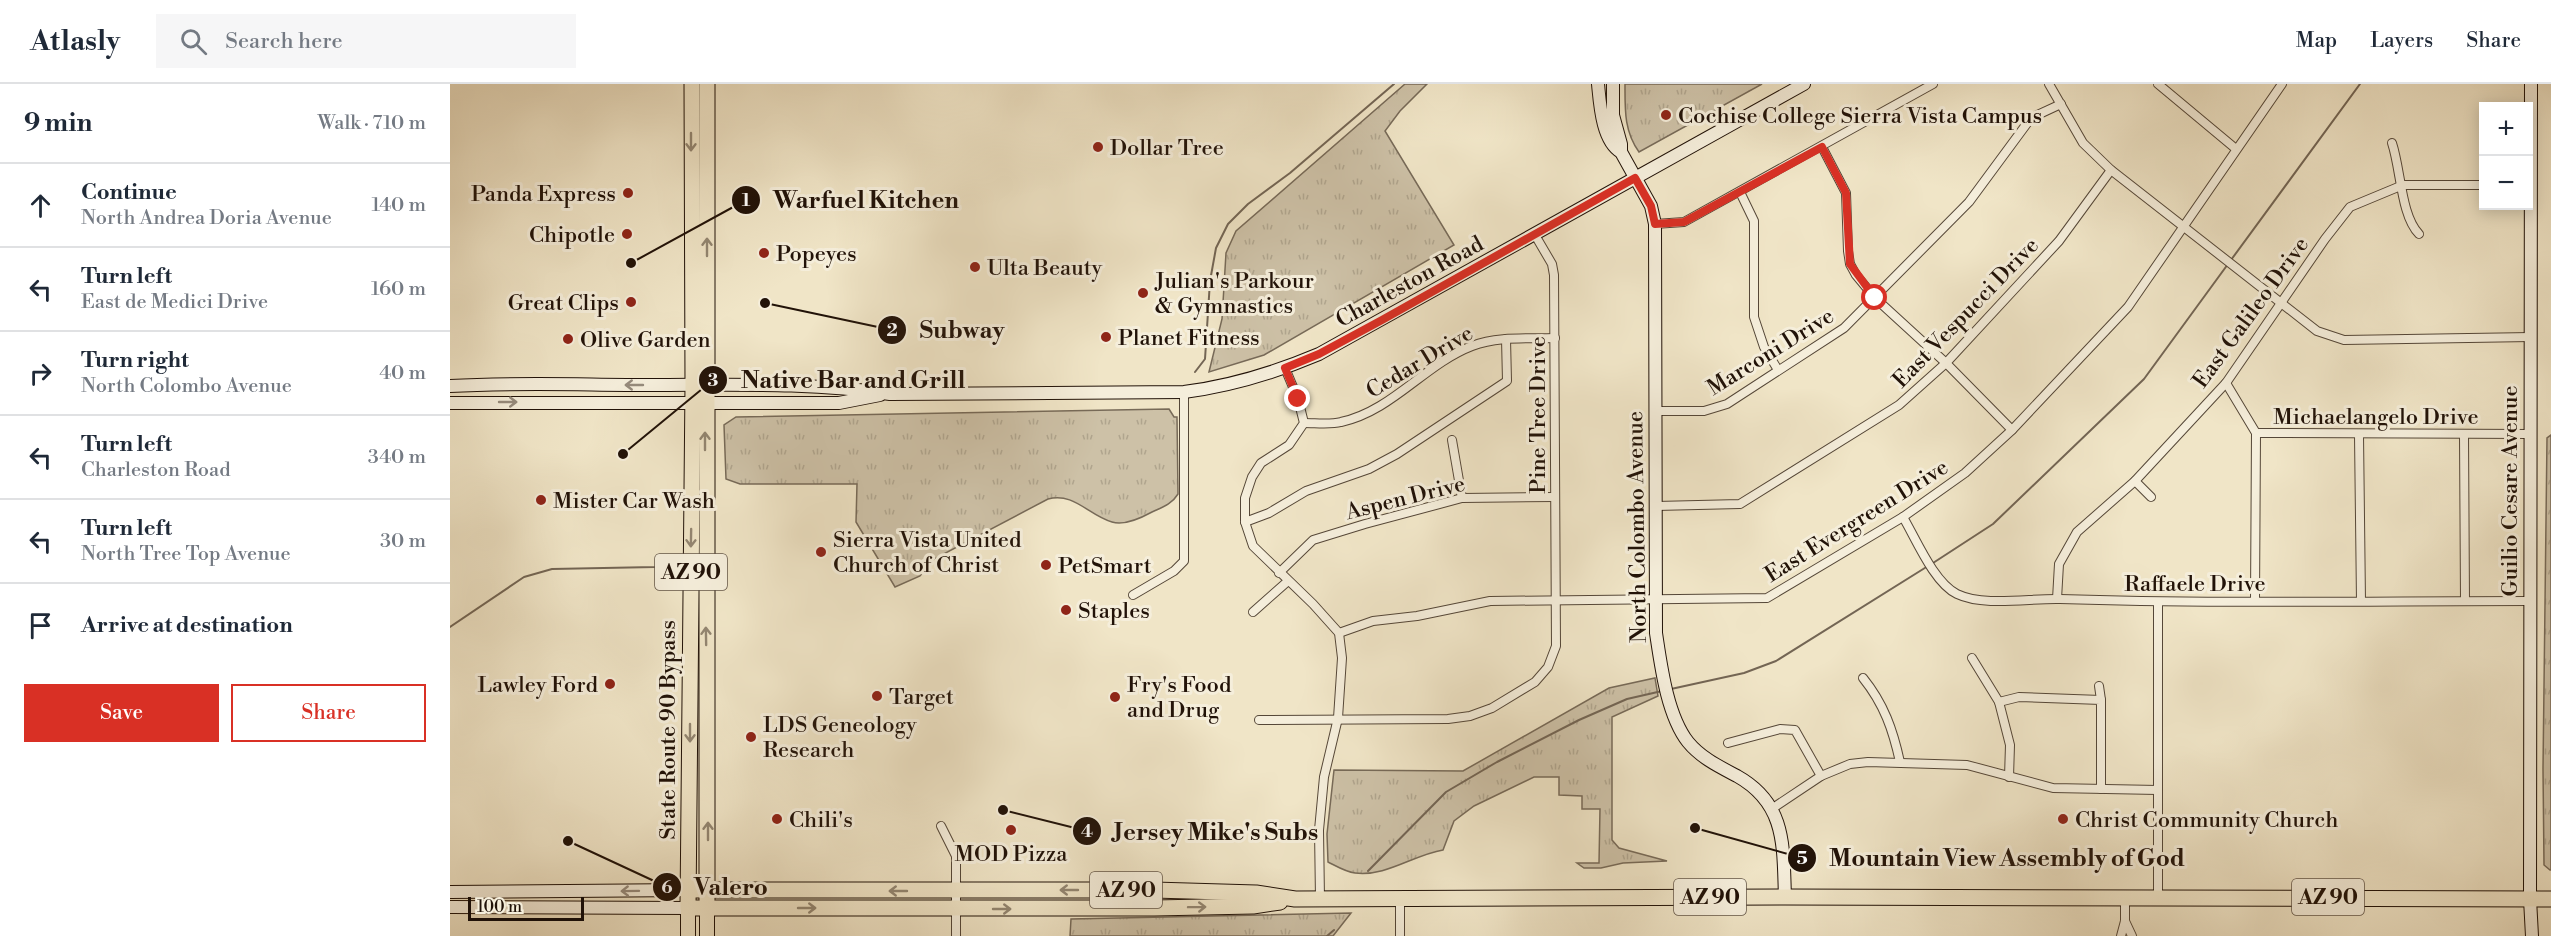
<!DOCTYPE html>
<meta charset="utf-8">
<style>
:root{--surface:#fff;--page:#f6f6f7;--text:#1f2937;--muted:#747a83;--line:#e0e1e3;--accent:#d93025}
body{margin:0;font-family:"Libre Bodoni",serif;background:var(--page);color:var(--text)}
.controls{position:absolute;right:18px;top:18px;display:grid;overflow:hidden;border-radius:0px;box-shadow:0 3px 15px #0003}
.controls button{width:54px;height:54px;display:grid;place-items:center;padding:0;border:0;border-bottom:2px solid var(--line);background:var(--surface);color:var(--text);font:30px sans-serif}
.scale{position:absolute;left:18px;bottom:15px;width:116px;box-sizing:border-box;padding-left:6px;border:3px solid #211208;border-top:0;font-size:16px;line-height:21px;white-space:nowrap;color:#211208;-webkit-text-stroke:4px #f5eedb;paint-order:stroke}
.stop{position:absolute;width:18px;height:18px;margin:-14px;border:4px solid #d93025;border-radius:50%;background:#fff}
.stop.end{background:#d93025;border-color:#fff;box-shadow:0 2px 6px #0008}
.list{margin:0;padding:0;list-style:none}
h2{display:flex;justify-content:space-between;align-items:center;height:78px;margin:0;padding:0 24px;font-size:26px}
h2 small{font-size:20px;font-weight:400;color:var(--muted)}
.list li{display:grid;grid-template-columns:39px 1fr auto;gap:18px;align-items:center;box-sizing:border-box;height:84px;padding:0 24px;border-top:2px solid var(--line)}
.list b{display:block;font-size:22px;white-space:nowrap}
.list p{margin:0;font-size:20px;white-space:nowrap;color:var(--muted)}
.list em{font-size:20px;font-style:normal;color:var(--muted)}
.actions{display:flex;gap:12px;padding:18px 24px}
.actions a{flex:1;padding:14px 0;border:2px solid var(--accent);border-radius:0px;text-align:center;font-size:21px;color:var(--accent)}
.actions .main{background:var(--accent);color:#fff}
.icon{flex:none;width:33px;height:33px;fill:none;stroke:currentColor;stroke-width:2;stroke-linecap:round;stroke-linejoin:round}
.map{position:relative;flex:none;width:2101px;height:852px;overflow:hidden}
header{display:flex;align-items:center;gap:36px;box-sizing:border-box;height:84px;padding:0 30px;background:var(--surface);border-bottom:2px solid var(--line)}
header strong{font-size:28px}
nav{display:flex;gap:33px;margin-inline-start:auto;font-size:21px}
.search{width:420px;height:54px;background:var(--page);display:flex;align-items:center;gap:15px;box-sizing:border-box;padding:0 21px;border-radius:0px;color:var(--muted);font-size:22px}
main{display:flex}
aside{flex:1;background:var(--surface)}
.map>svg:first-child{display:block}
.grass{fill:url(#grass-tufts);stroke:#776a58;stroke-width:1.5}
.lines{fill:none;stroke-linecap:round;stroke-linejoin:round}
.stream{stroke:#736554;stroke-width:2}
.street-casing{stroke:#554738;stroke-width:10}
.secondary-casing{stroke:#211208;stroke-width:14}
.primary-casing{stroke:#211208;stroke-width:16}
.highway-casing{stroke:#211208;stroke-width:17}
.street{stroke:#f5eedb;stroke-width:8}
.secondary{stroke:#f5eedb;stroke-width:12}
.primary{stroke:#f0e5c7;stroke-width:14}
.highway{stroke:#f0e5c7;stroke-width:15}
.oneway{stroke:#938671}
.oneway2{stroke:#968b7c}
.route{stroke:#d93025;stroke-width:8}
.poi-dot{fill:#8f2418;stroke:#f5eedb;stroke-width:2}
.labels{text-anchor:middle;stroke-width:6;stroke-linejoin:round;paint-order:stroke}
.shield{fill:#f5eedb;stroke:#615447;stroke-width:1.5}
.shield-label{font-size:21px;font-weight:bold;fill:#211208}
.poi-label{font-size:22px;fill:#211208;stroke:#f5eedb;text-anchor:start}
.street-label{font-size:22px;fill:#211208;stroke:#f5eedb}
.leader{fill:none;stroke:#211208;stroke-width:2}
.callout-dot{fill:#211208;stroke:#f5eedb;stroke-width:2}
.mark-label{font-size:18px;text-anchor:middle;font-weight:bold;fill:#fff}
.callout-label{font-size:24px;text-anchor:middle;font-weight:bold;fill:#211208;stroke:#f5eedb;stroke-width:6;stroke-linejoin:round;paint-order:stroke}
</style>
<header>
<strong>Atlasly</strong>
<div class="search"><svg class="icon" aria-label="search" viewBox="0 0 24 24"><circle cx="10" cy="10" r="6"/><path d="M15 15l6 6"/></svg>Search here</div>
<nav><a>Map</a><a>Layers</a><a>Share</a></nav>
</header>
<main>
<aside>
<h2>9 min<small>Walk · 710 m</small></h2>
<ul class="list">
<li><svg class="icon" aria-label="ahead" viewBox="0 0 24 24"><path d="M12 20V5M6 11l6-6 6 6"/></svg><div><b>Continue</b><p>North Andrea Doria Avenue</p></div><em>140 m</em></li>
<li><svg class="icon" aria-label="left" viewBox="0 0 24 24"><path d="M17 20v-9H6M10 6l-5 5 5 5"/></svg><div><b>Turn left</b><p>East de Medici Drive</p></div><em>160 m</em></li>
<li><svg class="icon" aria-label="right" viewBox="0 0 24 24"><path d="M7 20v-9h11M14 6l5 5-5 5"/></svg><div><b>Turn right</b><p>North Colombo Avenue</p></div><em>40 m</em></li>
<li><svg class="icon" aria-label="left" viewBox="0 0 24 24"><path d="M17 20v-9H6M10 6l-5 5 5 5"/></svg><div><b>Turn left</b><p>Charleston Road</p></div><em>340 m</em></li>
<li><svg class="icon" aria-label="left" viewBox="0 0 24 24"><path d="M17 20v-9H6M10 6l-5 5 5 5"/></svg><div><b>Turn left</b><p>North Tree Top Avenue</p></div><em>30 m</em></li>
<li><svg class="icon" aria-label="arrive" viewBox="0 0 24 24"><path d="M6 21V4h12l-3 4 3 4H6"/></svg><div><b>Arrive at destination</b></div></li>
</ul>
<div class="actions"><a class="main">Save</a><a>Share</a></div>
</aside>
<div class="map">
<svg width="2101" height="852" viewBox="0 0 2101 852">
<defs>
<pattern id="grass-tufts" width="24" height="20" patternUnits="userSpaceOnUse" patternTransform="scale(1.5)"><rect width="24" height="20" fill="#cdc1a7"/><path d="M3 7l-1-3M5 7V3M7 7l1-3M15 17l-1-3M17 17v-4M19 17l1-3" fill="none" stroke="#b0a58e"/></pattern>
</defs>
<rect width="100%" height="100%" fill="#f0e5c7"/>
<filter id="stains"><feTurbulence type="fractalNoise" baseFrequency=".00333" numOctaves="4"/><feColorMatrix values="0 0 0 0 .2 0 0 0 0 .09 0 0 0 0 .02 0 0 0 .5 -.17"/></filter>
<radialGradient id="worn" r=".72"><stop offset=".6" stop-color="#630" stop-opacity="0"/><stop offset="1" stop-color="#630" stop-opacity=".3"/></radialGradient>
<g class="grass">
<polygon points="955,0 977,0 950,27 935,47 1004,161 814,271 759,288 772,235 776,169 786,147"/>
<path d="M 1175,0 L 1312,0 L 1189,68 C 1174,47 1175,26 1175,0 Z"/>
<path d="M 719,325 L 724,333 L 727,333 L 728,410 C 722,420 713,423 702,428 C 691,434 674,442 662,438 C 638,431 624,408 598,415 L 484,475 L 470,492 L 445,503 L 406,438 L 407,400 L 290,400 L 276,395 L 274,341 L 286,333 Z"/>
<polygon points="2101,351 2101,786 2100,786 2094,781 2093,685 2097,354"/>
<path d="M 1205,594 L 1208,612 L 1162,633 L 1162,756 L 1169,764 L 1217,777 L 1173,779 L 1151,784 L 1134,784 L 1127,779 L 1149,779 L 1150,725 L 1132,725 L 1132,712 L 1109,711 L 1109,693 L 1084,693 L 1024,722 L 1004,737 L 993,766 C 963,771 936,793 905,789 C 896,788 886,782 878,778 L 877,750 L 884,686 L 1013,687 L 1159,604 Z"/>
<polygon points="901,829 883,852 620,852 621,835"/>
</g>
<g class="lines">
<g class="stream">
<polyline points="1781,176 1910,0"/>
<polyline points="745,288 755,275 760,197 766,164 778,140 798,120 840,89 944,0"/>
<polyline points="1483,479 1543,440 1694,295 1778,180"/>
<polyline points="0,543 74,493 102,485 205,483 217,481"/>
<polyline points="1221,605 1294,589 1326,577 1478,482"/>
<polyline points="918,787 996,708 1047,678 1129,636 1177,615 1212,607"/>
<polyline points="877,852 884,846"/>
</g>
<defs>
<g id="street">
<polyline points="1599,0 1633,59 1661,86 1867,247 1894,256 2081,253"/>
<polyline points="1708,0 1786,65"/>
<path d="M 1942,59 C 1951,86 1951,132 1969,150"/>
<polyline points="1372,63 1396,109 1398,167 1400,180 1406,191 1425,214 1496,279 1562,346"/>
<polyline points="1290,108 1304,137 1304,233 1314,263 1328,286"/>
<polyline points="1205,140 1234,138 1483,0"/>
<polyline points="835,284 848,315 854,339 839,361 811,379 802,393 795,414 795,438 803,462 863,520 889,549 892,574 888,634 874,693 869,746 870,815"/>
<polyline points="1776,299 1806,349 1805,517"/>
<polyline points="1205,327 1254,327 1277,320 1394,244 1519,118 1581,34 1611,20"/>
<path d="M 854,339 C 866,339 880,341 891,338 C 942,327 975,280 1022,262 C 1048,252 1078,255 1105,254"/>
<polyline points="1806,349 2081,350"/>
<polyline points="1909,351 1911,517"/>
<polyline points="2014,351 2015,517"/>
<polyline points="1002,356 1012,414"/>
<polyline points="1685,397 1701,413"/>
<polyline points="1206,422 1290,420 1449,321 1496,279 1609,157 1661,86"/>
<path d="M 1453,433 C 1466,455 1484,499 1507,510 C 1534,523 1580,514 1610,515 C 1767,520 1923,517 2080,517"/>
<polyline points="795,438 819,429 856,407 919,385 947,370 1057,297 1056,255"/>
<polyline points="829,489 863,456 915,440 1012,414 1104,413"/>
<polyline points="683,511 724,487 734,477 734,308"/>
<polyline points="1607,515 1609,480 1627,448 1685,397 1776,299 1875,155 1900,123 1953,101 2034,101"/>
<polyline points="1708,518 1708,813"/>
<polyline points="803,528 838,497"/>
<polyline points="889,549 923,537 967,532 1040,517 1317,514 1453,433 1515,389 1562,346 1678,223 1832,0"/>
<polyline points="1522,574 1549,618 1560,661 1559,693"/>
<path d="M 1413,594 C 1434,620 1443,646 1450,678"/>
<polyline points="1649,602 1651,616"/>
<polyline points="1549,618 1569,613 1651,616 1651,705"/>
<polyline points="809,636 998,635 1020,632 1042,624 1085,598 1098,583 1106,562 1104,191 1102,180 1085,151"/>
<polyline points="1278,659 1330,645 1345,646 1371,692"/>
<polyline points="1323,724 1371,692 1400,680 1418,678 1517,681 1603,704 1708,706"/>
<polyline points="491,742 506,772 506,852"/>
<polyline points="1675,837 1682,852"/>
<polyline points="950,852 950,815"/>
<polyline points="1671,852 1675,837 1675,813"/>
</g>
<g id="secondary">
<path d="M 1148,0 C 1150,20 1152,57 1171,68 L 1201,122 L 1205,140 L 1206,549 C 1211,582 1217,631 1238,658 C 1251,674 1270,683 1287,692 C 1337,720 1333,763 1335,813"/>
<polyline points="1163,0 1163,31 1171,60 1171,68"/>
<polyline points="2081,0 2080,815 2082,852"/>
<path d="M 0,302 C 67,298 135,301 202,301 C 281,301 362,298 440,310 L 734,308 C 782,302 824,289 869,270 L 1354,0"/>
<polyline points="0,319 389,319 430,311"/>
<polyline points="0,808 238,806"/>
<polyline points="0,823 238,824"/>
</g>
<g id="primary">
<polyline points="238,852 238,824"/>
<polyline points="257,852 257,824"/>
</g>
<g id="highway">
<polyline points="242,0 243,301 238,824 704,824 803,822 830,818"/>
<polyline points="257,0 257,816"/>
<polyline points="238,806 704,806 806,809 845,815 1335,813 2101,815"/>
</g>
</defs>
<use href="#street" class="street-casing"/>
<use href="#secondary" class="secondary-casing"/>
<use href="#primary" class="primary-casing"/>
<use href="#highway" class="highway-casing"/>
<use href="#street" class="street"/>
<use href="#secondary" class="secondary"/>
<use href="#primary" class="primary"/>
<use href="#highway" class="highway"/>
</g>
<defs><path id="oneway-shaft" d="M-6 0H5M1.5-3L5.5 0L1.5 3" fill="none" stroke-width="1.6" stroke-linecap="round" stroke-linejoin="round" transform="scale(1.5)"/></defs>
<g class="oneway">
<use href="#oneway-shaft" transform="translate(241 58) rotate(90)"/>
<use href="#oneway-shaft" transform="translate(257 163) rotate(-90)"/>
<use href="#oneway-shaft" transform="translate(255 357) rotate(-90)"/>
<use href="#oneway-shaft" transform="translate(241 454) rotate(91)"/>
<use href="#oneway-shaft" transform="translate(256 552) rotate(-91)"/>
<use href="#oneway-shaft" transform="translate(240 649) rotate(90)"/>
<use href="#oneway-shaft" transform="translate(258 747) rotate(-90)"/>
<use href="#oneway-shaft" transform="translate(619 806) rotate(180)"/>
<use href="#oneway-shaft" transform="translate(448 807) rotate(180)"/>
<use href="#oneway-shaft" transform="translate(747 823) rotate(-1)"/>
<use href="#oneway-shaft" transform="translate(357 824)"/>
<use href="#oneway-shaft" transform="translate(552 825)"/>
</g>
<g class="oneway2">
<use href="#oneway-shaft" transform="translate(184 301) rotate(-180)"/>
<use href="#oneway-shaft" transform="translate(58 318)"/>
<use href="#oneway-shaft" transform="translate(180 807) rotate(179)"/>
</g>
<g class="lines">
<polyline class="route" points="848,315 835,284 869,270 932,236 1185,94 1201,122 1205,140 1234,138 1372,63 1396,109 1400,180 1425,214"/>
</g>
<g class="poi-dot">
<circle cx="1216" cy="31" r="6"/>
<circle cx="648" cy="63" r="6"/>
<circle cx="178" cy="109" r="6"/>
<circle cx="177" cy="150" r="6"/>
<circle cx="314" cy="169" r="6"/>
<circle cx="525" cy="183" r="6"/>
<circle cx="693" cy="209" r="6"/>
<circle cx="181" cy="218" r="6"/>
<circle cx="656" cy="253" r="6"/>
<circle cx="118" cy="255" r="6"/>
<circle cx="91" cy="416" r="6"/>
<circle cx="371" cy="468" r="6"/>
<circle cx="596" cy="481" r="6"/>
<circle cx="616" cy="526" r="6"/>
<circle cx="160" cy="600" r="6"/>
<circle cx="427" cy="612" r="6"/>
<circle cx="665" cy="613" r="6"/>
<circle cx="301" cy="653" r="6"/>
<circle cx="327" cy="735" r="6"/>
<circle cx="1613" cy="735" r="6"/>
<circle cx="561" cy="746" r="6"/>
</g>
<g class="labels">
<g class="shield">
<rect x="205" y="470" width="72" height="36" rx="4.5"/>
<rect x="640" y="788" width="72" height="36" rx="4.5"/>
<rect x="1224" y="795" width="72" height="36" rx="4.5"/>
<rect x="1842" y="795" width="72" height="36" rx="4.5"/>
</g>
<g class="shield-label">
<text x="241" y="495">AZ 90</text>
<text x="676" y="813">AZ 90</text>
<text x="1260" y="820">AZ 90</text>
<text x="1878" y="820">AZ 90</text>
</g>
<g class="poi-label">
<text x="1228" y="39">Cochise College Sierra Vista Campus</text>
<text x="660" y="71">Dollar Tree</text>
<text x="166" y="117" text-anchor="end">Panda Express</text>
<text x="165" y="158" text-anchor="end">Chipotle</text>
<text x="326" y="177">Popeyes</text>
<text x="537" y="191">Ulta Beauty</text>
<text x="705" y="204">Julian's Parkour<tspan x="705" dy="25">&amp; Gymnastics</tspan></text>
<text x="169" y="226" text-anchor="end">Great Clips</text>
<text x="668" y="261">Planet Fitness</text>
<text x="130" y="263">Olive Garden</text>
<text x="103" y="424">Mister Car Wash</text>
<text x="383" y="463">Sierra Vista United<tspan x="383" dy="25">Church of Christ</tspan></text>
<text x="608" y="489">PetSmart</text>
<text x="628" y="534">Staples</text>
<text x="148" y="608" text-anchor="end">Lawley Ford</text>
<text x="677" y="608">Fry's Food<tspan x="677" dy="25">and Drug</tspan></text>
<text x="439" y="620">Target</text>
<text x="313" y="648">LDS Geneology<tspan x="313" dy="25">Research</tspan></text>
<text x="339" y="743">Chili's</text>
<text x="1625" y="743">Christ Community Church</text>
<text x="561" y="777" text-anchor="middle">MOD Pizza</text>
</g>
<g class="street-label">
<text transform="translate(959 197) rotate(-29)" y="8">Charleston Road</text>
<text transform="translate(1515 228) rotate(-46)" y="8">East Vespucci Drive</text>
<text transform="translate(1800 228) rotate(-54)" y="8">East Galileo Drive</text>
<text transform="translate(1320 267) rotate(-32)" y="8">Marconi Drive</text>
<text transform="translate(969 277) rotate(-31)" y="8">Cedar Drive</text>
<text transform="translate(1087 331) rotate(-90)" y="8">Pine Tree Drive</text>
<text x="1926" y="340">Michaelangelo Drive</text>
<text transform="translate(2059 407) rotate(-90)" y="8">Guilio Cesare Avenue</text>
<text transform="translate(955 413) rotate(-14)" y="8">Aspen Drive</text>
<text transform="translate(1406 436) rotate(-32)" y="8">East Evergreen Drive</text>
<text transform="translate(1186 443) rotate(-91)" y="8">North Colombo Avenue</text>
<text x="1745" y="507">Raffaele Drive</text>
<text transform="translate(217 646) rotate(-90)" y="8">State Route 90 Bypass</text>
</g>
</g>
<path class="leader" d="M181 179L296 116M315 219L442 246M173 370L263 296M553 726L637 747M1245 744L1352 774M118 757L217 803"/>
<g class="callout-dot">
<circle cx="181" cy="179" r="6"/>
<circle cx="315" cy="219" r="6"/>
<circle cx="173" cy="370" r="6"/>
<circle cx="553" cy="726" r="6"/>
<circle cx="1245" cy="744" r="6"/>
<circle cx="118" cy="757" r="6"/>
<circle cx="296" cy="116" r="15"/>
<circle cx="442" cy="246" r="15"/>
<circle cx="263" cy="296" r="15"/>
<circle cx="637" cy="747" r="15"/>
<circle cx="1352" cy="774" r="15"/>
<circle cx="217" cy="803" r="15"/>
</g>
<g class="mark-label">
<text x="296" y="122">1</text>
<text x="442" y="252">2</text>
<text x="263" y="302">3</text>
<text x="637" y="753">4</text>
<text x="1352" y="780">5</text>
<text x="217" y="809">6</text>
</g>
<g class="callout-label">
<text x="416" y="124">Warfuel Kitchen</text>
<text x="512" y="254">Subway</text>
<text x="403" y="304">Native Bar and Grill</text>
<text x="766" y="756">Jersey Mike's Subs</text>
<text x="1557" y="782">Mountain View Assembly of God</text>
<text x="281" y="811">Valero</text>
</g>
<rect width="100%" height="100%" filter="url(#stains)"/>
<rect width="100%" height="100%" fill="url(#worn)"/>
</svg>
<div class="controls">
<button>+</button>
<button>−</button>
</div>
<div class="scale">100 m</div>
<div class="stop" style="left:1425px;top:214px"></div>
<div class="stop end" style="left:848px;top:315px"></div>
</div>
</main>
